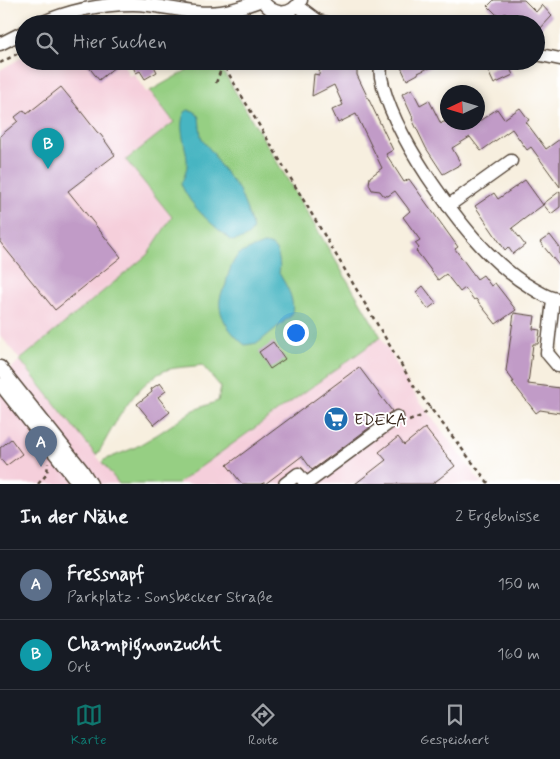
<!DOCTYPE html>
<html lang="de">
<meta charset="utf-8">
<style>
:root{--surface:#171b24;--page:#20242c;--text:#f1f3f6;--muted:#9ea1a6;--line:#363941;--accent:#0f766e}
body{margin:0;font-family:Mynerve,sans-serif;background:var(--page);color:var(--text)}
.compass{position:absolute;left:440px;top:85px;width:45px;height:45px;border-radius:50%;background:var(--surface);box-shadow:0 2px 8px #0003;rotate:266deg}
.you{position:absolute;left:295px;top:332px;width:18px;height:18px;margin:-12px;border:4px solid #fff;border-radius:50%;background:#1a73e8;box-shadow:0 0 0 8px #1a73e833}
.badge{display:grid;place-items:center;width:32px;height:32px;border-radius:50%;background:var(--accent);color:#fff;font-size:16px;font-weight:700}
.pin{position:absolute;translate:-50% -41px;filter:drop-shadow(0 1px 2px #0008)}
.pin::after{content:'';position:absolute;top:26px;width:18px;height:15px;background:inherit;clip-path:polygon(0 0,100% 0,50% 100%)}
.list{margin:0;padding:0;list-style:none}
h2{display:flex;justify-content:space-between;align-items:center;height:65px;margin:0;padding:0 20px;font-size:21px}
h2 small{font-size:16px;font-weight:400;color:var(--muted)}
.list li{display:grid;grid-template-columns:32px 1fr auto;gap:15px;align-items:center;box-sizing:border-box;height:70px;padding:0 20px;border-top:1px solid var(--line)}
.list b{display:block;font-size:19px;white-space:nowrap}
.list p{margin:0;font-size:16px;white-space:nowrap;color:var(--muted)}
.list em{font-size:16px;font-style:normal;color:var(--muted)}
.icon{flex:none;width:28px;height:28px;fill:none;stroke:currentColor;stroke-width:2;stroke-linecap:round;stroke-linejoin:round}
.map{position:relative;flex:none;width:560px;height:484px;overflow:hidden}
.search{position:absolute;background:var(--surface);box-shadow:0 2px 8px #0003;left:15px;right:15px;top:15px;height:55px;display:flex;align-items:center;gap:12px;box-sizing:border-box;padding:0 18px;border-radius:28px;color:var(--muted);font-size:19px}
.sheet{height:205px;background:var(--surface)}
nav{display:flex;justify-content:space-around;align-items:center;box-sizing:border-box;height:70px;border-top:1px solid var(--line);background:var(--surface);font-size:14px;color:var(--muted)}
nav a{display:grid;justify-items:center;gap:2px}
nav .on{color:var(--accent)}
.map>svg:first-child{display:block}
.built{fill:#f5cfdb}
.green{fill:#96cf83;stroke:#687c50}
.water{fill:#47b5c2;stroke:#417070}
.building{fill:#c19bc7}
.lines{fill:none;stroke-linecap:round;stroke-linejoin:round}
.minor-casing{stroke:#57483b;stroke-width:15}
.path{stroke:#57483b;stroke-width:2.5;stroke-dasharray:4 4;stroke-linecap:butt}
.minor{stroke:#fff;stroke-width:12}
.labels{text-anchor:middle;stroke-width:4;stroke-linejoin:round;paint-order:stroke}
.poi-label{font-size:16px;fill:#3b2a1e;stroke:#fff;text-anchor:start}
</style>
<div class="map">
<svg width="560" height="484" viewBox="0 0 560 484">
<rect width="100%" height="100%" fill="#fff"/>
<filter id="ink" filterUnits="userSpaceOnUse"><feTurbulence type="fractalNoise" baseFrequency=".02" numOctaves="2"/><feDisplacementMap in="SourceGraphic" scale="10" xChannelSelector="R" yChannelSelector="G"/><feConvolveMatrix kernelMatrix="1 2 1 2 8 2 1 2 1" color-interpolation-filters="sRGB"/></filter>
<filter id="wash" filterUnits="userSpaceOnUse"><feTurbulence type="fractalNoise" baseFrequency=".0096" numOctaves="4" result="noise"/><feDisplacementMap in="SourceGraphic" scale="20" xChannelSelector="R" yChannelSelector="G"/><feGaussianBlur stdDeviation="1.12" result="paint"/><feColorMatrix in="noise" values="0 0 0 0 0 0 0 0 0 0 0 0 0 0 0 0 0 1.4 0 .05"/><feComposite in="paint" operator="in"/></filter>
<g filter="url(#wash)">
<rect width="100%" height="100%" fill="#f7efdf"/>
<g class="built">
<polygon points="24,56 24,61 122,61 129,76 134,74 146,92 150,91 174,122 126,160 172,217 147,255 20,360 119,484 0,484 0,379 20,360 0,335 0,70"/>
<polygon points="381,337 411,389 482,484 177,484"/>
</g>
<path class="green" d="M 203,61 L 217,61 L 381,337 L 177,484 L 119,484 L 102,462 L 104,460 L 134,448 L 158,434 L 194,410 L 218,401 L 221,387 L 202,365 C 192,367 172,367 164,371 C 134,385 114,425 99,452 L 96,455 L 20,360 L 147,255 L 172,217 L 126,160 L 174,122 L 150,91 Z"/>
<g class="water">
<path d="M 188,110 L 194,111 L 199,117 L 201,136 L 203,141 L 214,154 L 216,160 L 239,190 L 247,210 L 253,229 C 248,239 242,239 232,241 C 213,225 191,208 181,184 C 184,177 188,169 187,160 C 186,145 177,126 185,112 Z"/>
<path d="M 263,244 C 265,244 271,245 272,246 C 279,250 281,266 279,273 C 287,287 295,298 292,315 L 258,343 L 245,345 C 231,334 215,314 221,295 C 222,291 225,288 226,284 C 227,277 232,261 238,255 C 243,251 257,247 263,244 Z"/>
</g>
<g id="blocks">
<g class="building">
<polygon points="494,0 524,0 536,12 542,5 552,16 539,30 536,28 536,24 532,24 524,15 515,24 505,13 500,18 488,6"/>
<polygon points="84,61 122,61 99,80"/>
<polygon points="130,61 158,61 153,64 157,72 145,79 140,71 136,73"/>
<polygon points="320,61 342,61 357,64 357,75 393,150 386,154 404,182 409,179 458,247 455,249 477,279 483,275 491,286 495,283 516,310 496,324 476,299 474,300 465,288 460,292 446,274 438,280 421,257 416,251 419,248 415,243 420,240 403,217 410,211 395,191 388,196 383,195 380,191 372,190 369,184 370,177 382,168 356,114 338,123 332,110 343,105 334,85 312,96 314,74 319,75"/>
<polygon points="398,61 443,61 418,73 418,74 407,80"/>
<polygon points="507,62 513,75 494,84 488,71"/>
<polygon points="61,87 79,109 97,132 101,135 115,155 68,191 121,257 55,310 0,242 0,136 18,121 15,117 24,110 27,114"/>
<polygon points="412,89 420,105 429,100 441,124 443,122 478,122 497,109 504,119 520,108 529,120 526,122 546,149 560,139 560,187 531,147 527,150 512,129 481,151 470,137 452,148 461,164 443,174 426,148 412,119 413,118 402,94"/>
<polygon points="525,180 543,205 512,228 525,245 513,254 508,247 505,250 475,206 494,193 498,199"/>
<polygon points="560,191 560,207 551,214 543,204"/>
<polygon points="550,235 560,248 560,267 540,242"/>
<polygon points="423,286 436,303 428,309 416,292"/>
<polygon points="514,313 535,316 533,329 540,330 538,344 533,344 528,384 560,388 560,413 540,410 536,413 512,382 514,382 506,371"/>
<polygon points="273,342 285,359 270,369 259,352"/>
<polygon points="359,367 392,411 312,470 302,456 265,484 242,484 227,465"/>
<polygon points="160,383 166,391 158,397 170,412 154,425 137,404 152,392 151,389"/>
<polygon points="425,428 455,466 440,478 432,484 355,484 386,460 379,452 398,437 404,445"/>
<polygon points="11,439 22,454 6,466 0,458 0,448"/>
</g>
</g>
</g>
<g filter="url(#ink)">
<use href="#blocks" fill-opacity="0" stroke="#57483b" stroke-width="1"/>
<g class="lines">
<defs>
<g id="minor">
<path d="M 262,0 C 273,16 291,17 301,0"/>
<polyline points="298,6 318,21 331,24"/>
<path d="M 39,24 C 70,10 99,4 133,4 C 162,4 192,16 221,12 C 235,10 248,5 262,0"/>
<polyline points="0,44 24,32"/>
<polyline points="536,54 560,59"/>
<path d="M 381,61 C 381,66 380,72 381,77 C 387,111 409,148 428,177 C 456,218 488,262 532,288 C 541,293 550,300 560,299"/>
<polyline points="448,206 511,161"/>
<polyline points="553,300 547,353 558,366"/>
<polyline points="0,367 82,470 91,484"/>
<polyline points="0,384 79,484"/>
<polyline points="285,484 298,474 306,484 397,417"/>
</g>
</defs>
<use href="#minor" class="minor-casing"/>
<g class="path">
<polyline points="221,61 415,388 489,484"/>
<polyline points="0,63 24,50"/>
<polyline points="216,83 223,64"/>
<polyline points="409,421 419,417 431,408"/>
<polyline points="263,483 264,484"/>
<polyline points="38,484 47,474 48,463"/>
</g>
<use href="#minor" class="minor"/>
</g>
</g>
<defs>
<symbol id="supermarket-disc" viewBox="-11 -11 22 22"><circle r="9.5" fill="#1f6fb2" stroke="#fff"/><path d="M-6-5.5h2.5l.6 2H6L4.5 2H-2.5L-4.4-4H-6ZM-1.5 3.2a1.3 1.3 0 1 0 .1 0ZM3 3.2a1.3 1.3 0 1 0 .1 0Z" fill="#fff"/></symbol>
</defs>
<g fill-rule="evenodd">
<use href="#supermarket-disc" x="322" y="405" width="28" height="28"/>
</g>
<g class="labels">
<g class="poi-label">
<text x="354" y="425">EDEKA</text>
</g>
</g>
</svg>
<svg class="compass" viewBox="-18 -18 36 36"><path d="M0-13l5 13h-10z" fill="#e53935"/><path d="M0 13l5-13h-10z" fill="#9ea1a6"/></svg>
<div class="you"></div>
<div class="pin badge" style="left:41px;top:467px;background:#5c6f8a">A</div>
<div class="pin badge" style="left:48px;top:169px;background:#0f9aa8">B</div>
<div class="search"><svg class="icon" aria-label="search" viewBox="0 0 24 24"><circle cx="10" cy="10" r="6"/><path d="M15 15l6 6"/></svg>Hier suchen</div>
</div>
<section class="sheet">
<h2>In der Nähe<small>2 Ergebnisse</small></h2>
<ul class="list">
<li><span class="badge" style="background:#5c6f8a">A</span><div><b>Fressnapf</b><p>Parkplatz · Sonsbecker Straße</p></div><em>150 m</em></li>
<li><span class="badge" style="background:#0f9aa8">B</span><div><b>Champignonzucht</b><p>Ort</p></div><em>160 m</em></li>
</ul>
</section>
<nav>
<a class="on"><svg class="icon" aria-label="map" viewBox="0 0 24 24"><path d="M3 6l6-2 6 2 6-2v14l-6 2-6-2-6 2zM9 4v14M15 6v14"/></svg>Karte</a>
<a><svg class="icon" aria-label="directions" viewBox="0 0 24 24"><path d="M12 3l9 9-9 9-9-9zM9 14v-3h6M13 9l2 2-2 2"/></svg>Route</a>
<a><svg class="icon" aria-label="saved" viewBox="0 0 24 24"><path d="M7 4h10v16l-5-4-5 4z"/></svg>Gespeichert</a>
</nav>
